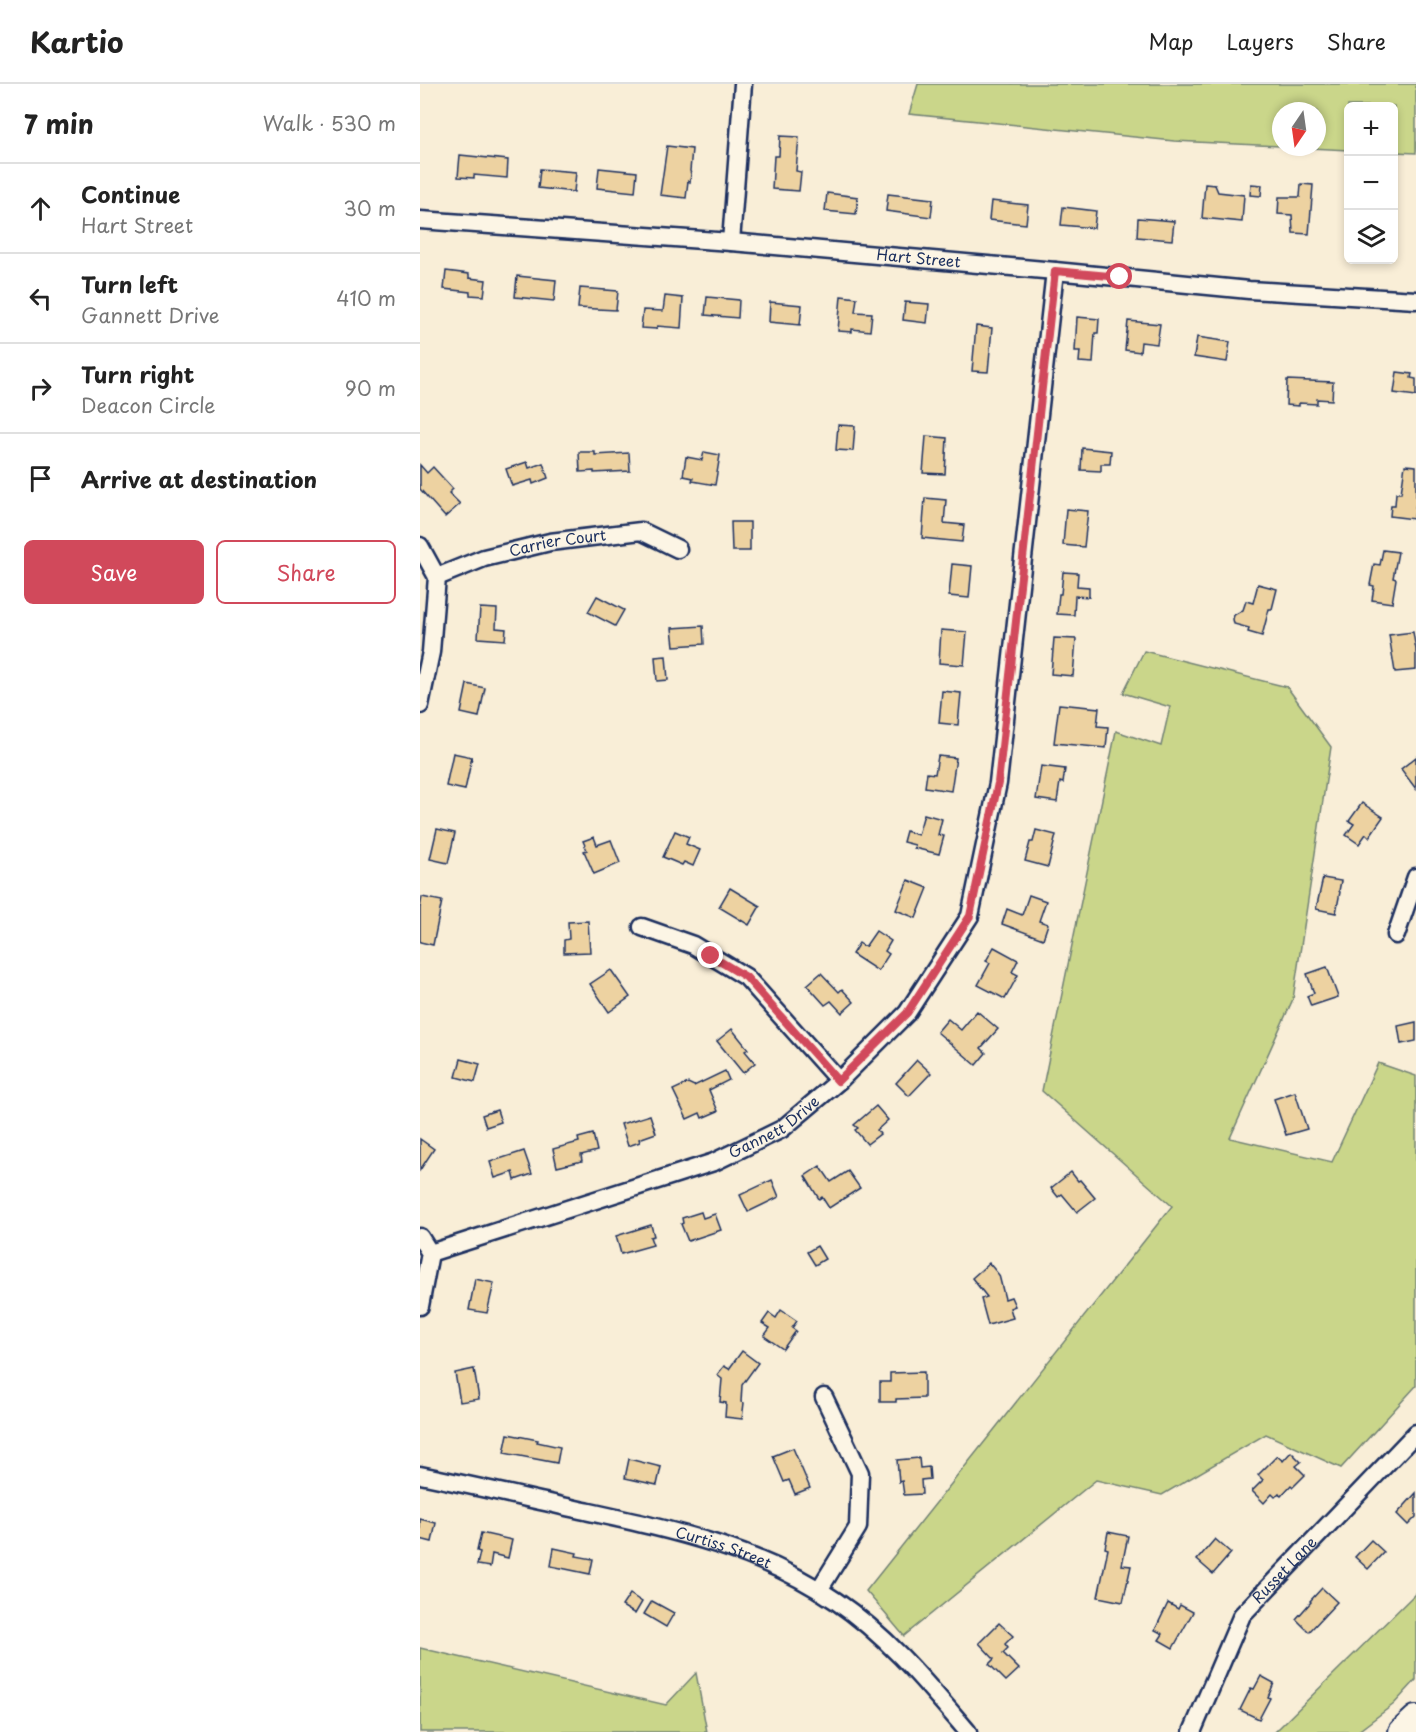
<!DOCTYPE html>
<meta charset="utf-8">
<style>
:root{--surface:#fff;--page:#f2f2f2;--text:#222;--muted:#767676;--line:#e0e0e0;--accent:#d1495b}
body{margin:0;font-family:"Playpen Sans",sans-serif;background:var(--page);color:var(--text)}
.controls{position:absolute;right:18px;top:18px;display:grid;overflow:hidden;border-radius:9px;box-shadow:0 3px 9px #0003}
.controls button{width:54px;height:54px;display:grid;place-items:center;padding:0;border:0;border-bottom:2px solid var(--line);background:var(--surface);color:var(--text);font:30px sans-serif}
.compass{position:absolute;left:852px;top:18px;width:54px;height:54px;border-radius:50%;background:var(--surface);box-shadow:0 3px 9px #0003;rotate:193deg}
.stop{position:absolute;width:18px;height:18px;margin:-14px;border:4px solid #d1495b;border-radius:50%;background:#fff}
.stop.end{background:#d1495b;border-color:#fff;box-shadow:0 2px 6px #0008}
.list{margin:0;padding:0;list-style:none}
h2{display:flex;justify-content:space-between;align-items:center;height:78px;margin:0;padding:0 24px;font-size:26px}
h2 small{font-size:20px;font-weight:400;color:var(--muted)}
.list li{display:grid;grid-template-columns:39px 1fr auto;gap:18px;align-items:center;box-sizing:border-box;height:90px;padding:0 24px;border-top:2px solid var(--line)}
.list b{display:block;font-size:22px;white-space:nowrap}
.list p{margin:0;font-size:20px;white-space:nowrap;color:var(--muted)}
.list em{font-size:20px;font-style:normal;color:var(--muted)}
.actions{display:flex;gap:12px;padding:18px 24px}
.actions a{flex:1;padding:14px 0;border:2px solid var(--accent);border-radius:9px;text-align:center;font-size:21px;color:var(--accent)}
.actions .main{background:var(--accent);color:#fff}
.icon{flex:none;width:33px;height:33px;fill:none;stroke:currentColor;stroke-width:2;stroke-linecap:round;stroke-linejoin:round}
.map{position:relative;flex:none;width:996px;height:1648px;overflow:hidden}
header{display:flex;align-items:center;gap:36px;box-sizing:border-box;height:84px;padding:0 30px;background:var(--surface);border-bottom:2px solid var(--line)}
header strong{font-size:28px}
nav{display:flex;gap:33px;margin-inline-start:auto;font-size:21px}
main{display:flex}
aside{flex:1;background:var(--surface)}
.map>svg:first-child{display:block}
.green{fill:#cad68a;stroke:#728274;stroke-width:1.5}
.building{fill:#edd2a1;stroke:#1b2f5e;stroke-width:1.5}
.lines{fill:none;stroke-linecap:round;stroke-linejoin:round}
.minor-casing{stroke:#1b2f5e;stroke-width:21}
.highway-casing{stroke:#1b2f5e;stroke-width:30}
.minor{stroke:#fcf5e5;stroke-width:16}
.highway{stroke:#fcf5e5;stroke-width:26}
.route{stroke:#d1495b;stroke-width:8}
.labels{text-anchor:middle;stroke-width:6;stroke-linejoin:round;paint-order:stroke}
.street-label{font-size:15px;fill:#1b2f5e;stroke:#fcf5e5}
</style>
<header>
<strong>Kartio</strong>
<nav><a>Map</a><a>Layers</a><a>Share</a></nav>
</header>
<main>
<aside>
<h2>7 min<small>Walk · 530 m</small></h2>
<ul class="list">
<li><svg class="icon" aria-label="ahead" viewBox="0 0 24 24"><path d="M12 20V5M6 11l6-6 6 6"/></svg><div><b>Continue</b><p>Hart Street</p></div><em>30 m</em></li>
<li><svg class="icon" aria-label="left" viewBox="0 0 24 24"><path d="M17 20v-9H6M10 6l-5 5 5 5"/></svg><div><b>Turn left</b><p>Gannett Drive</p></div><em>410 m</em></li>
<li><svg class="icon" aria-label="right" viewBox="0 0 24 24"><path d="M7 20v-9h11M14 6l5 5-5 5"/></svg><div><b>Turn right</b><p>Deacon Circle</p></div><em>90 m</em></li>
<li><svg class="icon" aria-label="arrive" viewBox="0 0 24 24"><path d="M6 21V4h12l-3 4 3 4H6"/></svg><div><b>Arrive at destination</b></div></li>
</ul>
<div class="actions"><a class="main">Save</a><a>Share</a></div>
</aside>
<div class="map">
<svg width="996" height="1648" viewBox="0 0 996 1648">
<rect width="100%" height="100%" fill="#f9eed7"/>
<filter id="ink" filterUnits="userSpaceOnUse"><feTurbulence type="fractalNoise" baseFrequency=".0167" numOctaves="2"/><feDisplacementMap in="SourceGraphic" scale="12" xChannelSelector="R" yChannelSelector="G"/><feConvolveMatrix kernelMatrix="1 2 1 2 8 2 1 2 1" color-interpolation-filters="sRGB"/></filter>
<g filter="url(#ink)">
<g class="green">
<polygon points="498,0 996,0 996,69 974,68 974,22 928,22 928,66 872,63 897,63 897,27 861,27 861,62 754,57 489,30"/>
<polygon points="724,567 867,603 911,663 873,915 810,1054 912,1078 958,979 996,992 996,1302 921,1384 846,1350 742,1411 676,1396 484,1552 446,1507 752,1122 622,1007 696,647 741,662 750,623 703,609"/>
<polygon points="996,1509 996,1596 974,1620 937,1648 855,1648"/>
<polygon points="0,1564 246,1621 276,1589 287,1648 0,1648"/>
</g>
<g class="building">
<polygon points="360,52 379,53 376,87 381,88 379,107 352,105 354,72 359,72"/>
<polygon points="247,62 272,65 270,87 271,90 270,98 268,97 266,114 240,111"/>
<polygon points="40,71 88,76 87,94 54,91 54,94 38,93"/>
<polygon points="179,84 217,88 215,108 177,104"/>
<polygon points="120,85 156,88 154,108 118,104"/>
<polygon points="785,100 795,101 798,108 824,111 822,138 782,134"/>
<polygon points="831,100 842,101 841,112 830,111"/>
<polygon points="881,100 893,101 889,150 873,149 872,131 858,130 859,113 880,113"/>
<polygon points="407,109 438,113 436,130 405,127"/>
<polygon points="468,110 513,115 511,133 466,127"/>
<polygon points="571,117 608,121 606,140 569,136"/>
<polygon points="643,123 676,127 674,144 641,141"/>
<polygon points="718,134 754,137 752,156 717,153"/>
<polygon points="26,187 49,190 49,194 66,196 64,212 50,211 50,208 24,205"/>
<polygon points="97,192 136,196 134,217 95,213"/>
<polygon points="160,204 198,207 196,226 158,224"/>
<polygon points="245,212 263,214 261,244 237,242 237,245 221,244 223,226 243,227"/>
<polygon points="421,212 437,214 435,228 452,229 450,247 432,245 432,248 418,247"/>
<polygon points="287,213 319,216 318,234 285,231"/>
<polygon points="350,218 382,221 380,241 349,238"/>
<polygon points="485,218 509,220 507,239 483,236"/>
<polygon points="657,233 679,235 678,249 675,249 673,279 659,278 660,267 655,267"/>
<polygon points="708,237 740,240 737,260 721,258 720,268 705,266"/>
<polygon points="556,242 572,244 568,288 552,287"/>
<polygon points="777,253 810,258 807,278 774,273"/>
<polygon points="977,288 992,290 991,294 996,295 996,312 974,309"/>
<polygon points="867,296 913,298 912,316 897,315 897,320 879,319 879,322 866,321"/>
<polygon points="418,341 435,342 433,367 416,366"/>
<polygon points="506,352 527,354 525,390 503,389"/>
<polygon points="662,364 691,367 690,380 681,380 681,387 661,386"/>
<polygon points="159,368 175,368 175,371 209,369 210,387 174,389 174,387 160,388"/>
<polygon points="284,368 300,371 295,401 272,397 273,394 263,392 266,373 282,376"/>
<polygon points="107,378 109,384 123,379 128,394 113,400 112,396 92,402 86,385"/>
<polygon points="0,381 7,389 13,383 33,405 29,409 40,420 25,433 0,405"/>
<polygon points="985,381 996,382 996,418 994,435 970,432 971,421 975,421 976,409 981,409"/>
<polygon points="505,414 526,416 524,439 544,441 542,458 502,454"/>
<polygon points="646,425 668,427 664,463 643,461"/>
<polygon points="311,438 330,438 330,467 312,467"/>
<polygon points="963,466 978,468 973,494 976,495 972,519 952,516 954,502 950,501 954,480 960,481"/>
<polygon points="532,480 552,482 549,514 529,512"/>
<polygon points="643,488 658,489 657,502 669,503 669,513 655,512 654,531 637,530 639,510 641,510"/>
<polygon points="838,500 857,505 852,525 849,525 842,552 828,548 829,544 814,540 813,535 814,531 823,526 826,517 833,519"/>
<polygon points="177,512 204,526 195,542 168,528"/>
<polygon points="60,524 77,525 76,544 86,545 85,556 58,554"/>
<polygon points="283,542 284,560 254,562 252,544"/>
<polygon points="521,546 547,548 544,581 519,579"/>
<polygon points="993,548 996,566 996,586 975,588 969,551"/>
<polygon points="634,554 656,555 653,592 631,590"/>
<polygon points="246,572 248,596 237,597 235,573"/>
<polygon points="47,600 65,604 59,633 41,629"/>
<polygon points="522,607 541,609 538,641 519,639"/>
<polygon points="639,620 679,624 677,642 688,643 686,664 634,659"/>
<polygon points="33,669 52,673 45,706 26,702"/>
<polygon points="518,672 536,674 531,707 505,703 507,689 515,690"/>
<polygon points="996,673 996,705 981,685"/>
<polygon points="621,682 645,685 643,699 640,698 637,718 616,715"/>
<polygon points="942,719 963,733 949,753 946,750 939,760 926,751 934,740 929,737"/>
<polygon points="504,730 522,735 518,751 524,752 519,770 494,764 495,761 483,758 486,747 498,751"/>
<polygon points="17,745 35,749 28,779 10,775"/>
<polygon points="616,746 636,751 628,783 605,777 610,758 613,758"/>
<polygon points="255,747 269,753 266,760 280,766 273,782 264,778 262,781 243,773"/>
<polygon points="174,753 177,761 191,756 200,779 174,790 164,767 167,766 163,757"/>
<polygon points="903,794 921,797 919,807 920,808 916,829 896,825"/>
<polygon points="488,796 508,804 496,834 476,826"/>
<polygon points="310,804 340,822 329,841 299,823"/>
<polygon points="609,811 626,817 619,837 628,840 623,855 582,840 587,825 602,831"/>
<polygon points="2,813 22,817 13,861 0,858 0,824"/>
<polygon points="168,837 170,868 144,869 144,856 149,855 148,838"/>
<polygon points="456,847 471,857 465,867 469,870 458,887 432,870 439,859 445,863"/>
<polygon points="574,863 598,876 592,888 598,891 585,915 558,901 570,879 566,877"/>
<polygon points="907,883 918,913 891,922 887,912 894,909 887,890"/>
<polygon points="191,886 210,913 189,928 170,900"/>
<polygon points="401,889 419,908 422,905 434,918 422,929 411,917 405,921 387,901"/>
<polygon points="557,927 578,945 561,964 566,969 556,981 517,948 528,935 541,946"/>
<polygon points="996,938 996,957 981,960 978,942"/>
<polygon points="312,945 328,965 325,967 335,979 323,989 297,957"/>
<polygon points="41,975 60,980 55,998 36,993"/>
<polygon points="497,976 511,989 489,1012 476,999"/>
<polygon points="305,987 309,996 289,1006 298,1027 282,1034 280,1029 267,1035 253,1006 268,999 274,1002"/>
<polygon points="875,1008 887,1045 866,1051 854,1015"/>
<polygon points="456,1022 468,1036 457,1046 460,1050 447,1060 435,1046 438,1044 434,1041"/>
<polygon points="77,1026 81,1038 66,1043 62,1031"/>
<polygon points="230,1031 236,1049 219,1055 220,1058 208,1062 201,1040"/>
<polygon points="173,1050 177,1067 161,1071 162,1077 137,1083 133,1065 159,1058 158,1054"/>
<polygon points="0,1055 14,1065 0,1086"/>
<polygon points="104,1067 112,1090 95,1096 93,1088 75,1094 70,1078"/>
<polygon points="400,1082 411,1098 428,1087 440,1104 409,1124 402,1113 399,1115 385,1092"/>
<polygon points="651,1088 658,1097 660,1096 675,1114 657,1128 642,1110 638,1113 631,1104"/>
<polygon points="352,1096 359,1113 328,1128 320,1111"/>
<polygon points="281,1128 283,1134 295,1130 301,1146 268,1157 261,1140 263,1139 262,1134"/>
<polygon points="231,1141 234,1152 230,1153 233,1161 201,1170 196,1152"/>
<polygon points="397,1162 405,1175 395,1181 387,1168"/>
<polygon points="569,1179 579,1191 585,1215 591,1213 595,1222 590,1224 593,1234 568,1241 561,1215 567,1213 552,1194"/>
<polygon points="55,1195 74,1199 67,1229 49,1226"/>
<polygon points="361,1226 377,1237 372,1244 376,1247 363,1265 344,1252 350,1244 342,1239 349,1229 356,1234"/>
<polygon points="322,1267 338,1279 322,1301 321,1318 324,1319 322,1335 305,1333 306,1319 300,1318 302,1295 297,1291 304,1282 309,1285"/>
<polygon points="54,1285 59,1315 40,1318 35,1289"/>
<polygon points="504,1288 504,1314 476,1315 476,1318 460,1318 460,1298 470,1298 470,1289"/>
<polygon points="88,1350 118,1356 117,1358 140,1363 137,1379 84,1369"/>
<polygon points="373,1364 390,1404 375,1410 369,1396 364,1398 353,1372"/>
<polygon points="871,1368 881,1378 876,1382 885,1391 873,1403 871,1401 861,1412 859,1409 855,1413 852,1410 844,1419 832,1407 843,1396 838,1391 857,1372 863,1377"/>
<polygon points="499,1374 500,1384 509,1383 510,1395 501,1396 502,1410 484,1411 482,1397 479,1398 477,1376"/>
<polygon points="209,1375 241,1383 237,1401 205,1394"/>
<polygon points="996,1409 996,1433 988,1441 977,1430"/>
<polygon points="0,1435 16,1439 12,1458 0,1455"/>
<polygon points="688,1448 708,1452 702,1481 711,1482 703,1518 678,1513 688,1465 685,1464"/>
<polygon points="61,1449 92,1456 88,1474 72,1470 70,1483 57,1481 60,1468 57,1467"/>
<polygon points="795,1455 811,1469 793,1490 777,1476"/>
<polygon points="951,1456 964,1468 948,1485 935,1473"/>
<polygon points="134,1464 157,1469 156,1472 173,1475 170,1490 131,1482"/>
<polygon points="902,1504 917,1518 889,1548 876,1535 891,1518 890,1517"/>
<polygon points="210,1510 222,1518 215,1530 202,1522"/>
<polygon points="232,1517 254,1529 246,1543 224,1530"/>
<polygon points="748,1519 758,1525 760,1521 773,1528 753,1564 739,1556 743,1550 735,1546"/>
<polygon points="579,1539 593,1552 585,1560 588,1564 583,1569 599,1585 586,1597 569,1580 574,1575 559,1559"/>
<polygon points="841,1592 854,1599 848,1613 850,1614 839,1635 820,1626 831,1604 834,1605"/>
</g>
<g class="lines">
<defs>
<g id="minor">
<path id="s1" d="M 0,136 L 311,158 L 635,187 L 829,206 L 996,216"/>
<polyline points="311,158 323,0"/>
<polyline points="0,462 17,493 11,568 0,621"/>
<path id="s2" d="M 17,493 L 64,474 L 130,458 L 221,447 L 258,465"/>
<polyline points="222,843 273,861 326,893 419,997"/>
<polyline points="976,851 996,793"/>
<polyline points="0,1153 10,1169 0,1222"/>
<path id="s3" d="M 10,1169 L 294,1078 L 362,1045 L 419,997 L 487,929 L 550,832 L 578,699 L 635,187"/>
<path id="s4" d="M 0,1391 C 55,1402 110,1415 165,1427 C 252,1446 341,1465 416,1517 C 469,1553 507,1600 548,1648"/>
<polyline points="399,1506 438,1443 440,1389 404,1313"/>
<path id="s5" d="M 772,1648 L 822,1531 L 996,1349"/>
</g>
<polyline id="highway" points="982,1648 996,1635"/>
</defs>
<use href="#minor" class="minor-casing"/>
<use href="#highway" class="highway-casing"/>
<use href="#minor" class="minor"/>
<use href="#highway" class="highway"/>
</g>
</g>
<g class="lines" filter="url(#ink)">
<polyline class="route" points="291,872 326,893 418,997 487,929 550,832 578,699 635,187 700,193"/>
</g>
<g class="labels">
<g class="street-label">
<text dy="5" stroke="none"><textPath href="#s1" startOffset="500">Hart Street</textPath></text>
<text dy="5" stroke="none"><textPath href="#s2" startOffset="126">Carrier Court</textPath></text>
<text dy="5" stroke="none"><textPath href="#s3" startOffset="368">Gannett Drive</textPath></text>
<text dy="5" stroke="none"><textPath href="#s4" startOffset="312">Curtiss Street</textPath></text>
<text dy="5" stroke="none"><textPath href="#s5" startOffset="189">Russet Lane</textPath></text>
</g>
</g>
</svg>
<div class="controls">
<button>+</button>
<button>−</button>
<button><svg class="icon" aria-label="layers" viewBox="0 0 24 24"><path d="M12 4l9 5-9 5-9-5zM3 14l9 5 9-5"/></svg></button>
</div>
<svg class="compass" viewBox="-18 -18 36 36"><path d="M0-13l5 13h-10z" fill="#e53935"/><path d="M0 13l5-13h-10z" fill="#767676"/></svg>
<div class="stop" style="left:700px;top:193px"></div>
<div class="stop end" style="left:291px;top:872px"></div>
</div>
</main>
